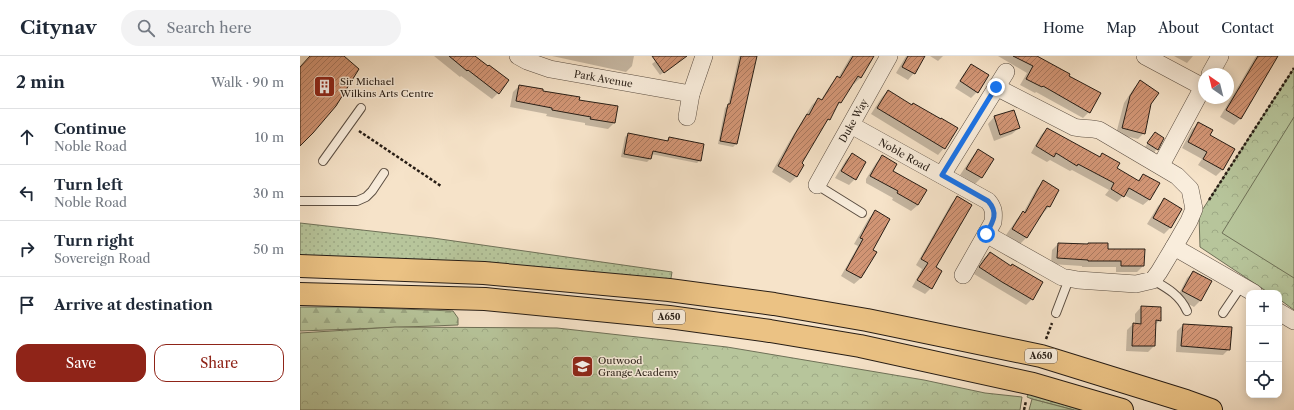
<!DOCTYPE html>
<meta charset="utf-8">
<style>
:root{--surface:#fff;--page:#f2f2f3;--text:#1f2937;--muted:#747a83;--line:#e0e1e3;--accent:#8f2418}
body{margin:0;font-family:"Libre Caslon Text",serif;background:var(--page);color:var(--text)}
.controls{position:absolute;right:12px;bottom:12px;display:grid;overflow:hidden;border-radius:8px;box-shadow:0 2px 10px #0003}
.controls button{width:36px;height:36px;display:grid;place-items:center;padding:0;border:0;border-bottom:1px solid var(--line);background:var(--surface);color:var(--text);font:20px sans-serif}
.compass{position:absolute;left:898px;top:12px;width:36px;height:36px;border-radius:50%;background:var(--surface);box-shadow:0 2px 10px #0003;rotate:325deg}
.stop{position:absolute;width:12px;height:12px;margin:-9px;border:3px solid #1a73e8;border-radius:50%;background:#fff}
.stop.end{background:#1a73e8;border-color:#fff;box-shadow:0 1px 4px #0008}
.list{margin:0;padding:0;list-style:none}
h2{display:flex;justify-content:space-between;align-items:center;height:52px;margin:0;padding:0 16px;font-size:17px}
h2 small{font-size:13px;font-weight:400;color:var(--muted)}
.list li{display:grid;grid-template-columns:26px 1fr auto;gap:12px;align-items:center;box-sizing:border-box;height:56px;padding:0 16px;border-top:1px solid var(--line)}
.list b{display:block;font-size:15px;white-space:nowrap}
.list p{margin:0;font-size:13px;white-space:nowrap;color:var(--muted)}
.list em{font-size:13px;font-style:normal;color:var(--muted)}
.actions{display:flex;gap:8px;padding:12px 16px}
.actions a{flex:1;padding:9px 0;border:1px solid var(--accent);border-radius:12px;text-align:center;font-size:14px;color:var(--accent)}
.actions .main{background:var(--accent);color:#fff}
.icon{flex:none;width:22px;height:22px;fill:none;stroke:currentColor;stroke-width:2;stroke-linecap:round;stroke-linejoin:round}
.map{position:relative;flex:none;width:994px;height:354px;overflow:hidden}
header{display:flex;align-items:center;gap:24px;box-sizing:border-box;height:56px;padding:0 20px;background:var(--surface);border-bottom:1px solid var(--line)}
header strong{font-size:19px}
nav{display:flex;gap:22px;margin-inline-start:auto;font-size:14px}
.search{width:280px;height:36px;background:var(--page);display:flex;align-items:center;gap:10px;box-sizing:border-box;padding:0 14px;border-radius:22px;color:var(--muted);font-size:15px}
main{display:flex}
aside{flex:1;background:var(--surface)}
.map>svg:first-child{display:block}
.grass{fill:url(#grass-dots);stroke:#6f7158}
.forest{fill:url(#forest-firs);stroke:#6f7158}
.park{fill:url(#park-crowns);stroke:#6f7158}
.pitch{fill:#b7c59b;stroke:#6f7158}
.shadow{fill:#0003}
.building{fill:url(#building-hatch);stroke:#271d15}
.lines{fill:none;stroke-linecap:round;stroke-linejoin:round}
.lane-casing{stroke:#5b4e42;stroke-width:10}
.street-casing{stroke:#5b4e42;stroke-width:18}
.highway-casing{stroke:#271d15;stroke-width:24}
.path{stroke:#271d15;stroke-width:2.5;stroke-dasharray:3 2;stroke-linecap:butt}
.lane{stroke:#f9eddc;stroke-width:8}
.street{stroke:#f9eddc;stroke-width:17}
.highway{stroke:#ebc284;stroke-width:22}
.route{stroke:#1a73e8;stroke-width:5}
.labels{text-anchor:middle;stroke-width:3;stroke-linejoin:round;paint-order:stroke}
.shield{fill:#f9eddc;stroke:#665b51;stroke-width:1}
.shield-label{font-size:9px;font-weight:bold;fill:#271d15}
.street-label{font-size:10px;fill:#271d15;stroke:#f9eddc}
.poi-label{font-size:10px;fill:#271d15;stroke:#f9eddc;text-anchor:start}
</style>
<header>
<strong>Citynav</strong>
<div class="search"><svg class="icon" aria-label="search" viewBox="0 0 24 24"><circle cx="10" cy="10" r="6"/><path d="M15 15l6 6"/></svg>Search here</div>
<nav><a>Home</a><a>Map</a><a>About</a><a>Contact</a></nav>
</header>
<main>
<aside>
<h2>2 min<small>Walk · 90 m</small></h2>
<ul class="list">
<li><svg class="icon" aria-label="ahead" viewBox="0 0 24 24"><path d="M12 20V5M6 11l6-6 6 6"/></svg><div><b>Continue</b><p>Noble Road</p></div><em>10 m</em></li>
<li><svg class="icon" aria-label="left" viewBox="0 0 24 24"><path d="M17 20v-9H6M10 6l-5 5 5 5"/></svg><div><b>Turn left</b><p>Noble Road</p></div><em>30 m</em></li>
<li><svg class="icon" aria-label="right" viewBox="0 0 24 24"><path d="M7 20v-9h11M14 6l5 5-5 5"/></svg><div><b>Turn right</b><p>Sovereign Road</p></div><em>50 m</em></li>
<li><svg class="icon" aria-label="arrive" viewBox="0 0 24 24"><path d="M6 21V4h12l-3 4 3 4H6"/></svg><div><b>Arrive at destination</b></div></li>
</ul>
<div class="actions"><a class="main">Save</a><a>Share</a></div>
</aside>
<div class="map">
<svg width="994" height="354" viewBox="0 0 994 354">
<defs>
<pattern id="grass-dots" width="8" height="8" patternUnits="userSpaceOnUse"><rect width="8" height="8" fill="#b7c59b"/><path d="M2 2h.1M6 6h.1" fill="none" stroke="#9da985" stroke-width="1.8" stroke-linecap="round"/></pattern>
<pattern id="forest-firs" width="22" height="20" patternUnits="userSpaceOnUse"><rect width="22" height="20" fill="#b7c59b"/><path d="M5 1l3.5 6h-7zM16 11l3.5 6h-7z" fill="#9da985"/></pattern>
<pattern id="park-crowns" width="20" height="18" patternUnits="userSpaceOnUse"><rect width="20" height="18" fill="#b7c59b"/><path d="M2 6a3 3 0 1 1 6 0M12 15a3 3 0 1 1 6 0" fill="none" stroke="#9da985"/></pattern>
<pattern id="building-hatch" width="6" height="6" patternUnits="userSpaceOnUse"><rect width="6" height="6" fill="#d29575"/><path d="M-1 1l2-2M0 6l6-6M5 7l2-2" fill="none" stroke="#aa795f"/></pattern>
</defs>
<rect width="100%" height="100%" fill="#f6e3c9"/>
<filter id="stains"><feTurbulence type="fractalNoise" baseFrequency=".005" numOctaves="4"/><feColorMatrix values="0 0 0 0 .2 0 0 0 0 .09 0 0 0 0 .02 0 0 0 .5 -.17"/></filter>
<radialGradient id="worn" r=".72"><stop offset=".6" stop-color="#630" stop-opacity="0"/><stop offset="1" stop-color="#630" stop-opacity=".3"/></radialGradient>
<polygon class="grass" points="0,167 133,182 372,216 369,234 0,210"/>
<g class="forest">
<polygon points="0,251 48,251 153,255 158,262 158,269 0,275"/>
<polygon points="733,328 822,354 774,354 732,343 727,341"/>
</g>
<g class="park">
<polygon points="994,12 994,254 979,243 979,237 969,237 900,191 899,159"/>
<polygon points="95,271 257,272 427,291 624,324 685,337 722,341 720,354 0,354 0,277"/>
<polygon points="732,343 774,354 729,354"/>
</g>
<polygon class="pitch" points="994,61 994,222 922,177"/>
<g class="shadow">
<polygon points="134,0 174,0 198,37 192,43 161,20 160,21"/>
<polygon points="252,0 334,0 332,10 326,16"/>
<polygon points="362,0 386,0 360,19 352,8"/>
<polygon points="439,0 455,0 436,88 433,91 418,88 425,52 428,49"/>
<polygon points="551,0 573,0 561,21 554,28 553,27 540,47 535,52 529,63 524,68 501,108 503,109 496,121 490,127 472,116 489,86 512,49 518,43 521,44 531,28 537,22 538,22"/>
<polygon points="606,0 624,0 614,17 608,24 596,17"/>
<polygon points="630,0 643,0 638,5"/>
<polygon points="698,0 735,0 768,20 789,56 783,62 736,36 735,37 720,29 727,17"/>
<polygon points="874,0 893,0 887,7"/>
<polygon points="956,0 977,0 941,62 934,69 920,61"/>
<polygon points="672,9 677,36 671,42 655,32 665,16"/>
<polygon points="840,26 850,48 844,77 838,83 816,78 824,47 834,32"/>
<polygon points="219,30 278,44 314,67 308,73 285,69 285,67 246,60 247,58 210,51 213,36"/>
<polygon points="588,35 644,92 638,99 571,58 582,41"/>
<polygon points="694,61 719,72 712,78 694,85 688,68"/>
<polygon points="899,67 909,80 923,113 916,120 898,109 902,103 882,92 892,73"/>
<polygon points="747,73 799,101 802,99 816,113 837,125 843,119 850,143 843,149 824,139 817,146 805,139 809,134 772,114 770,115 750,104 747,106 731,97 741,79"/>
<polygon points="855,77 863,82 854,97 845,91"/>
<polygon points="328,78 366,85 369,82 400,104 397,107 351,98 350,103 347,106 321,101 325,81"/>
<polygon points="678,94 692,103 681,122 675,128 660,119 672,101"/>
<polygon points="552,98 555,123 549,129 535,122 546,104"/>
<polygon points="582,101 592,116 625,134 618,149 611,155 592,144 593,142 566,127 566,123 576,107"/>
<polygon points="743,126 749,151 743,157 726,182 720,188 706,179 717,163 723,157 737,132"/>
<polygon points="657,141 635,212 631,232 625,238 612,231 622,213 616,209 651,148"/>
<polygon points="865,143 881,153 870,172 864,178 847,168 858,150"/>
<polygon points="575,156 572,195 575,197 561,222 554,228 541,220 558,190 554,188 569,162"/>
<polygon points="758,188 787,189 807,194 843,210 837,216 816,216 816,211 782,211 782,210 751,208 752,194"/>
<polygon points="690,197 711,211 732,243 726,249 674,218 683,203"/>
<polygon points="893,216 910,225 900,245 894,251 877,242 887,222"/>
<polygon points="841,251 860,264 854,270 854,290 848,296 826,295 827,274 833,268 835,268 835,258"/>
<polygon points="883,269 929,293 923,299 876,296 877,275"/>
</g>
<g class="building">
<polygon points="10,0 44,0 59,13 36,50 13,77 0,90 0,11"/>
<polygon points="149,0 175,0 188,10 189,9 209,24 199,38 168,14 167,15"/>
<polygon points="352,0 387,0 364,17"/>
<polygon points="441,0 457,0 437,88 420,85 428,48 430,48"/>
<polygon points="553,0 574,0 561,22 558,20 541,47 539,46 530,64 528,63 502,107 504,109 497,121 478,110 495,78 507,58 509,59 518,42 522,44 537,20 540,22"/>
<polygon points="608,0 625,0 615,18 602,11"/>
<polygon points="713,0 737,0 770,18 769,20 801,37 790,57 743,30 742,31 726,23 733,10"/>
<polygon points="958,0 978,0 941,63 926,54"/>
<polygon points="671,8 689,19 678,37 660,25"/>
<polygon points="840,24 859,37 851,48 845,78 822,72 830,40"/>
<polygon points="219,29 243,33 243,35 280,41 279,44 318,50 315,67 290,63 291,61 252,54 252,52 216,45"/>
<polygon points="588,34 612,49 613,47 641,63 641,62 658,72 645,93 577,52"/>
<polygon points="714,54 720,72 700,79 694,60"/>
<polygon points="898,66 913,74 910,79 935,93 923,114 903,103 907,96 888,86"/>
<polygon points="747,72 800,101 802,97 820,107 817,112 839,125 843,118 860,127 850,144 829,132 824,141 811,133 814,127 778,108 777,110 756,97 754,101 736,90"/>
<polygon points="855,76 864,82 858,94 847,87"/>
<polygon points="328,77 368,85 369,81 404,88 401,105 353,95 351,103 324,98"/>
<polygon points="678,93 694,103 682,122 666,113"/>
<polygon points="552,97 566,106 556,124 541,115"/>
<polygon points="582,99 597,108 593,115 627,134 618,149 597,137 598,135 570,120"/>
<polygon points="743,124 759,134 750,151 747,150 727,182 712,173 723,155 725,157"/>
<polygon points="657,140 672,149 636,211 642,215 632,233 617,224 628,207 621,203"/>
<polygon points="864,142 882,153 871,172 853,162"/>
<polygon points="575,154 590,163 573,194 577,196 561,222 546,214 563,183 560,182"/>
<polygon points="758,187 788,188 788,187 808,187 808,193 845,193 844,210 821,210 821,205 788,205 788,204 757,202"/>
<polygon points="690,196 711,210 712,208 743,226 733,244 702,226 679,211"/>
<polygon points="893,215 912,225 901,245 882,235"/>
<polygon points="841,250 861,251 861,265 856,264 855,290 832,290 833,267 841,268"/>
<polygon points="883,268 932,271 930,294 881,290"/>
</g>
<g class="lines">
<defs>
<g id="lane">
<polyline points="23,105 61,52"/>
<polyline points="517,129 562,157"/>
<polyline points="0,145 57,145 66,141 72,135 84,117"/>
<path d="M 853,224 C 867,232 880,239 887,255"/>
<polyline points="756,257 769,223"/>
<polyline points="923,257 942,229"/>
</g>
<g id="street">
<path id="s1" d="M 218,0 L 227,5 L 250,13 L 391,38"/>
<polyline points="845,0 903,31 904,29"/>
<polyline points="910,18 920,0"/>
<polyline points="387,61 391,38 404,0"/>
<path id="s2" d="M 551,69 L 688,145 C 694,152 694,157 693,166 L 663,219"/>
<polyline points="861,109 903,31"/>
<polyline points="642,119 706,16"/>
<path id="s3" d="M 517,129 L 589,0"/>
<path d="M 686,178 L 762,221 L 778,224 L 836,228 L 853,224 L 859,216 L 874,191 L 889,165 L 894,153 L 890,133 L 877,120 L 799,74 C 790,72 782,73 774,71 L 696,31"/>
<polyline points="874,191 954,237"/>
<polyline points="979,256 994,265"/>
</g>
<g id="highway">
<polyline points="0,210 184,217 369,234 474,248 567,264 741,300 886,345 911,354"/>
<polyline points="0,238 185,243 369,261 470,275 560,290 733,328 822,354"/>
</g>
</defs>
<use href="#lane" class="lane-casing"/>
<use href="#street" class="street-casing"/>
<use href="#highway" class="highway-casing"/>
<g class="path">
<polyline points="59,75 141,130"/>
<polyline points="909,144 994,12"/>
<polyline points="746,283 752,267"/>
<polyline points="724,354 726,345"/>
</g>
<use href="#lane" class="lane"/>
<use href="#street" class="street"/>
<use href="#highway" class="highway"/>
</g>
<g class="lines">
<path class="route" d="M 686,178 C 693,166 699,157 688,145 L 642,119 L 696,31"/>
</g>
<defs>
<symbol id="building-square" viewBox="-11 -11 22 22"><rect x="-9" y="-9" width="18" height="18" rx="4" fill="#8f2418" stroke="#f9eddc"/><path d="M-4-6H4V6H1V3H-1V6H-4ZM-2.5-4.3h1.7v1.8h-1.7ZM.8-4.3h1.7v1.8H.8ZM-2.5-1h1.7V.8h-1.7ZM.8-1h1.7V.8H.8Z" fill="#fff"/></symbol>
<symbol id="school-square" viewBox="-11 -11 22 22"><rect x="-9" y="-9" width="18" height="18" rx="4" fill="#8f2418" stroke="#f9eddc"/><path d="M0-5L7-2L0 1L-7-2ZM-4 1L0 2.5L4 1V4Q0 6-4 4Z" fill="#fff"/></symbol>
</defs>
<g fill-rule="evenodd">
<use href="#building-square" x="12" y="18" width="25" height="25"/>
<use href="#school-square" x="270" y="298" width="25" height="25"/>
</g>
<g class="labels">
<g class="shield">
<rect x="353" y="254" width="32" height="14" rx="3"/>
<rect x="725" y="293" width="32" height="14" rx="3"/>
</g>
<g class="shield-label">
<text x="369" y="264">A650</text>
<text x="741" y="303">A650</text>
</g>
<g class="street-label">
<text dy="4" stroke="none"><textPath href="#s1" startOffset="89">Park Avenue</textPath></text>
<text dy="4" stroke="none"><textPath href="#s3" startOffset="74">Duke Way</textPath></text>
<text dy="4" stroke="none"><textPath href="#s2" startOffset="61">Noble Road</textPath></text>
</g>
<g class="poi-label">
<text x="40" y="29">Sir Michael<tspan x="40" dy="12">Wilkins Arts Centre</tspan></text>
<text x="298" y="308">Outwood<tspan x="298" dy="12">Grange Academy</tspan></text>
</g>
</g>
<rect width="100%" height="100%" filter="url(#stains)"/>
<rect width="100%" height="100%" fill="url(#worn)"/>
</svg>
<div class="controls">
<button>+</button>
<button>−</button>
<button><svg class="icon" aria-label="locate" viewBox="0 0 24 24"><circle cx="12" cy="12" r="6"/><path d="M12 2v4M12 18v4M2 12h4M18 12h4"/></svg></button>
</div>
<svg class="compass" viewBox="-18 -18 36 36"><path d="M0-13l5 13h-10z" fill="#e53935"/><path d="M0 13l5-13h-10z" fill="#747a83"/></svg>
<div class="stop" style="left:686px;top:178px"></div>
<div class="stop end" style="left:696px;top:31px"></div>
</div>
</main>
